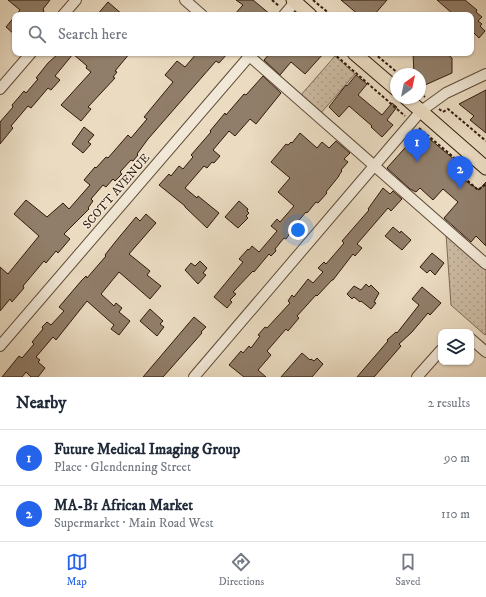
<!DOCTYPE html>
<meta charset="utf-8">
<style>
:root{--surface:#fff;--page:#f6f6f7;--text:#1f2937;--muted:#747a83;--line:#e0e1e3;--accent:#2563eb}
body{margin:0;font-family:"IM FELL DW Pica",serif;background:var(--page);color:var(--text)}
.controls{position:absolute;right:12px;bottom:12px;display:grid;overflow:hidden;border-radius:8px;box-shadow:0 1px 3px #0004}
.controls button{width:36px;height:36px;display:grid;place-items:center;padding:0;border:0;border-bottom:1px solid var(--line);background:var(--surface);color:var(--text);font:20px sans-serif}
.compass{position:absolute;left:390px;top:68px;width:36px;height:36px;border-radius:50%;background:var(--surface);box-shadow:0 1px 3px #0004;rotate:33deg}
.you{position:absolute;left:298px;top:230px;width:14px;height:14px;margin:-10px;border:3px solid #fff;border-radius:50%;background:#1a73e8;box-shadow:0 0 0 6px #1a73e833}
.badge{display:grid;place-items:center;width:26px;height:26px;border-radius:50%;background:var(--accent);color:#fff;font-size:13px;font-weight:700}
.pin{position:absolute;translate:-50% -33px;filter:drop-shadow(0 1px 2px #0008)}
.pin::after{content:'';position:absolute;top:21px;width:14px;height:12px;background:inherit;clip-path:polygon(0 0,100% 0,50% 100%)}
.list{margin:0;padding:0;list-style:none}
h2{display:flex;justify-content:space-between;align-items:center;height:52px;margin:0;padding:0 16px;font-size:17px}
h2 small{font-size:13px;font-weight:400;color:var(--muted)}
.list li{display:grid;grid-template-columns:26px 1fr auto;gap:12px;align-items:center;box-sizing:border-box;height:56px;padding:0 16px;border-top:1px solid var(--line)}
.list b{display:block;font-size:15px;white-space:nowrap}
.list p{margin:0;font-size:13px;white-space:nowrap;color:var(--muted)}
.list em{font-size:13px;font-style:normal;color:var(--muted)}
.icon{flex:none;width:22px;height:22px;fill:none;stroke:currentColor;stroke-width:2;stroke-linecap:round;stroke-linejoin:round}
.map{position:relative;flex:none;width:486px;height:377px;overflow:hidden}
.search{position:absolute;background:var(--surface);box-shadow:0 1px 3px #0004;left:12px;right:12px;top:12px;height:44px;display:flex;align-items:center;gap:10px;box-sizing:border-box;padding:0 14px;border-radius:8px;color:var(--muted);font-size:15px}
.sheet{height:164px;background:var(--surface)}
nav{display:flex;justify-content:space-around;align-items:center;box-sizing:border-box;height:56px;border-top:1px solid var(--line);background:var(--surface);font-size:11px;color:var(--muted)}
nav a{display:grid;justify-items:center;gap:2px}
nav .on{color:var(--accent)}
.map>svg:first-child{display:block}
.grass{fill:url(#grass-dots);stroke:#7e6a56}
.building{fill:#917e6a;stroke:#31190b}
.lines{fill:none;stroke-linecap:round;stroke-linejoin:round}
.minor-casing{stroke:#5f4a38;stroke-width:12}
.major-casing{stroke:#31190b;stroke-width:15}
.path{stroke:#31190b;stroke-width:2;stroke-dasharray:3 2;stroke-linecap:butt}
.minor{stroke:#f1e8d7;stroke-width:10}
.major{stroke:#eadbc1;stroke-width:13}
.labels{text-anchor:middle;stroke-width:3;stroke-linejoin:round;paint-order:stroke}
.street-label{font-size:12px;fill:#31190b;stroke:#f1e8d7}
</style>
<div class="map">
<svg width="486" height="377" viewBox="0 0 486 377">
<defs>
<pattern id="grass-dots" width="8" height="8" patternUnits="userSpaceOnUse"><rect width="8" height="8" fill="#cbbaa2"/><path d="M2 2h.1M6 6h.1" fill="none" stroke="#af9f8a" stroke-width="1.8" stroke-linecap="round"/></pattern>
</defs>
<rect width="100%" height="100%" fill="#eadbc1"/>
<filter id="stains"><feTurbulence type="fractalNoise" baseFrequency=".005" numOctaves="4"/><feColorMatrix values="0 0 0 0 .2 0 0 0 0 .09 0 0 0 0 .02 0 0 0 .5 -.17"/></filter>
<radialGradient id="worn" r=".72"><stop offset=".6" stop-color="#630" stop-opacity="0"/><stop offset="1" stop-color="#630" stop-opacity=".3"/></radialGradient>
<g class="grass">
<polygon points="335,56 355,74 320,114 300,96"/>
<polygon points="446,234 486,270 486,334 485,335 451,305"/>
</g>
<g class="building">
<polygon points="8,0 50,0 43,9 44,11 40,15 16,15 20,10"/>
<polygon points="236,0 253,0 271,15 234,15 243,5"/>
<polygon points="341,0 387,0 374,15 359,15"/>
<polygon points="437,0 465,0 477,10 476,12 482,17 478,21 482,24 480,26 485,31 479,38 471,30 471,15 454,15"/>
<polygon points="108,2 123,15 97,15"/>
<polygon points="15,16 15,35 6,27"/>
<polygon points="59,53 130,53 115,71 117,72 113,77 115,78 88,107 91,109 81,121 61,105 91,72 86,68 87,66 73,54 55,76 60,80 51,90 48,88 31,108 28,106 11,126 13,128 0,144 0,122 13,107 12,105 19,97 24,91 26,93 38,79 36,78 48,63"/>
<polygon points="197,53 228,53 219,63 216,61 148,139 137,154 138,155 133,161 131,160 120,172 122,174 115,181 113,179 106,187 103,185 91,199 93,201 88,208 89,209 64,234 70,239 58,253 56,251 46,263 44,261 23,286 24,288 12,302 10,299 0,311 0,267 8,274 39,236 14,214 26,200 47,217 63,203 69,209 90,185 84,180 95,167 96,168 106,157 108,158 128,135 131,138 147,119 144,117 173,82 165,75 177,61 185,67"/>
<polygon points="270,53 324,53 305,74 291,62 280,75 264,60"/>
<polygon points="413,53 446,53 452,58 452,73 425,85 420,80 420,74 414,74"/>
<polygon points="356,75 367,84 358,95 382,115 392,103 397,107 387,120 393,125 382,137 371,127 372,126 349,106 339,117 329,107 346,85 347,86"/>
<polygon points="263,76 281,93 256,124 250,119 235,136 229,131 213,150 220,156 214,163 212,162 207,168 204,166 185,188 197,198 198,196 219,213 207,228 185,207 185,206 159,185 169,174 171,176 179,166 183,169 193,157 191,155 211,132 210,131 225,113 226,115 244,94 246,95"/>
<polygon points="486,90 486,133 470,120 474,116 459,104"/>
<polygon points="84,127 94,135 88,142 91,144 83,153 72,144"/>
<polygon points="420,131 455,160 450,167 472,186 472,185 479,190 486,182 486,246 476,236 471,242 444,218 458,202 443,189 433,200 420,188 416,192 410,189 387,168"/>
<polygon points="300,133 317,148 322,142 329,148 336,141 350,153 344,159 348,162 341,170 342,171 339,175 339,176 326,192 327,193 318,203 316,202 307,213 306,212 290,231 291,232 286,239 284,238 275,249 276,251 271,256 269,254 254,272 253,271 233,292 236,294 230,300 232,302 227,308 214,297 243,262 239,259 248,249 249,250 252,246 259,252 277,231 271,226 277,219 280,222 294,206 278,192 290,178 271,162 286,144 288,145 291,142 292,143"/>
<polygon points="383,188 390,194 393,191 402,199 391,211 388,208 357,244 362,248 355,256 353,254 333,280 332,280 317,296 316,295 297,316 299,318 288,331 286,329 267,351 271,355 258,370 266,377 244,377 229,365 241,351 243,353 249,346 251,348 260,336 258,335 265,327 267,328 290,303 288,301 292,295 294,297 308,279 313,283 323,272 318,268 324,262 326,264 339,249 344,243 342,241 369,210 368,209"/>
<polygon points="239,201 248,209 247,211 249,213 246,216 248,218 238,228 225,217"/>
<polygon points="146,214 156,223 129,254 150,271 147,275 161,286 150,299 119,272 101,294 114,306 116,303 122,308 119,312 130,321 119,335 111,329 114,325 87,301 56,340 53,337 36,357 40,360 38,362 45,368 38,377 31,377 26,372 22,377 2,377 19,356 22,358 34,344 32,342 43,329 42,327 47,322 51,325 64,311 59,307 82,280 86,276 87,278 106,256 105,255 116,241 136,217 140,221"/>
<polygon points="393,227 400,233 401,231 411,240 402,250 385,236"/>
<polygon points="432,253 444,263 435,275 430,270 427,273 420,267"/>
<polygon points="200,261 207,268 203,273 206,275 198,284 185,270 191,263 195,266"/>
<polygon points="366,284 369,287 371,285 379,293 374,302 376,303 371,309 361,301 360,302 354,297 352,299 347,294 354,286 361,290"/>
<polygon points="422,287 441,303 430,315 428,313 412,332 399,344 401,346 374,377 357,377 388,341 387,340 396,332 397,333 419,305 412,299"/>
<polygon points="150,309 163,321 160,324 164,327 157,336 140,321"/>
<polygon points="194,317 206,327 201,332 202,333 163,377 143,377"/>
<polygon points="302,353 310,360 311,359 314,361 317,358 323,364 312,377 281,377"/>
</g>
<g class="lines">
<defs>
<g id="minor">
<polyline points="185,0 202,15"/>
<polyline points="63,15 76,0"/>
<polyline points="284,15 295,2"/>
<polyline points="246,53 486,264"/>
<polyline points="0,89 31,53"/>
<polyline points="471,339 486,352"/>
<polyline points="0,346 252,53"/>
<polyline points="194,377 421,111 446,93 486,74"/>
<polyline points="417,377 441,350"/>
</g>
<g id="major">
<polyline points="293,0 310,15"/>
<polyline points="354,53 396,89"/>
<polyline points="406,98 486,168"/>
</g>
</defs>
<use href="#minor" class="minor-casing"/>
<use href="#major" class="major-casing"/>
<g class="path">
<polyline points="272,0 279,6"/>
<polyline points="313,0 331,15"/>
<polyline points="333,53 405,116"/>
<polyline points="374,53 399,74"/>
<polyline points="420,93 425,97"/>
<polyline points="439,109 443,112 448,109 486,141"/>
<polyline points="419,128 458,161 458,172 478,190 486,184"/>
</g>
<use href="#minor" class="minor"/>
<use href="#major" class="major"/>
</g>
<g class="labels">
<g class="street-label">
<text transform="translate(116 191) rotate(-49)" y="4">SCOTT AVENUE</text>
</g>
</g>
<rect width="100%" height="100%" filter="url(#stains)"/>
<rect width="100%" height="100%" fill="url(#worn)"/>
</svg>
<div class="controls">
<button><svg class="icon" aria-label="layers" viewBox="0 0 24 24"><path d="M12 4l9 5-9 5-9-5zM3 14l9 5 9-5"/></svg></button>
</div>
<svg class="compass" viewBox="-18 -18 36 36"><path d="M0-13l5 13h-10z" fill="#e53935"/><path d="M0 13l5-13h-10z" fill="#747a83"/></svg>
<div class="you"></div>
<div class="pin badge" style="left:417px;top:162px">1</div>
<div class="pin badge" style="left:460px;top:189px">2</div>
<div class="search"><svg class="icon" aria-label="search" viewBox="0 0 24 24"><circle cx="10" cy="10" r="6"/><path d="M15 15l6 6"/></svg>Search here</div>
</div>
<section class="sheet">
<h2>Nearby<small>2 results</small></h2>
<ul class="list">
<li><span class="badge">1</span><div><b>Future Medical Imaging Group</b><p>Place · Glendenning Street</p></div><em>90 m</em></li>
<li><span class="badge">2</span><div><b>MA-B1 African Market</b><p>Supermarket · Main Road West</p></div><em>110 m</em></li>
</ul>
</section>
<nav>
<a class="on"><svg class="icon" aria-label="map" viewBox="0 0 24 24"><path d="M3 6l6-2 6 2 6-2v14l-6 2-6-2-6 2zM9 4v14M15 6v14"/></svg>Map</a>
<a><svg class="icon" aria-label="directions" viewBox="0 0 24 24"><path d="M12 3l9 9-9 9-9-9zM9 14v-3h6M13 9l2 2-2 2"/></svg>Directions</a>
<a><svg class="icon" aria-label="saved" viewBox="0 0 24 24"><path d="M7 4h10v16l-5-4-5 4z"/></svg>Saved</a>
</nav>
